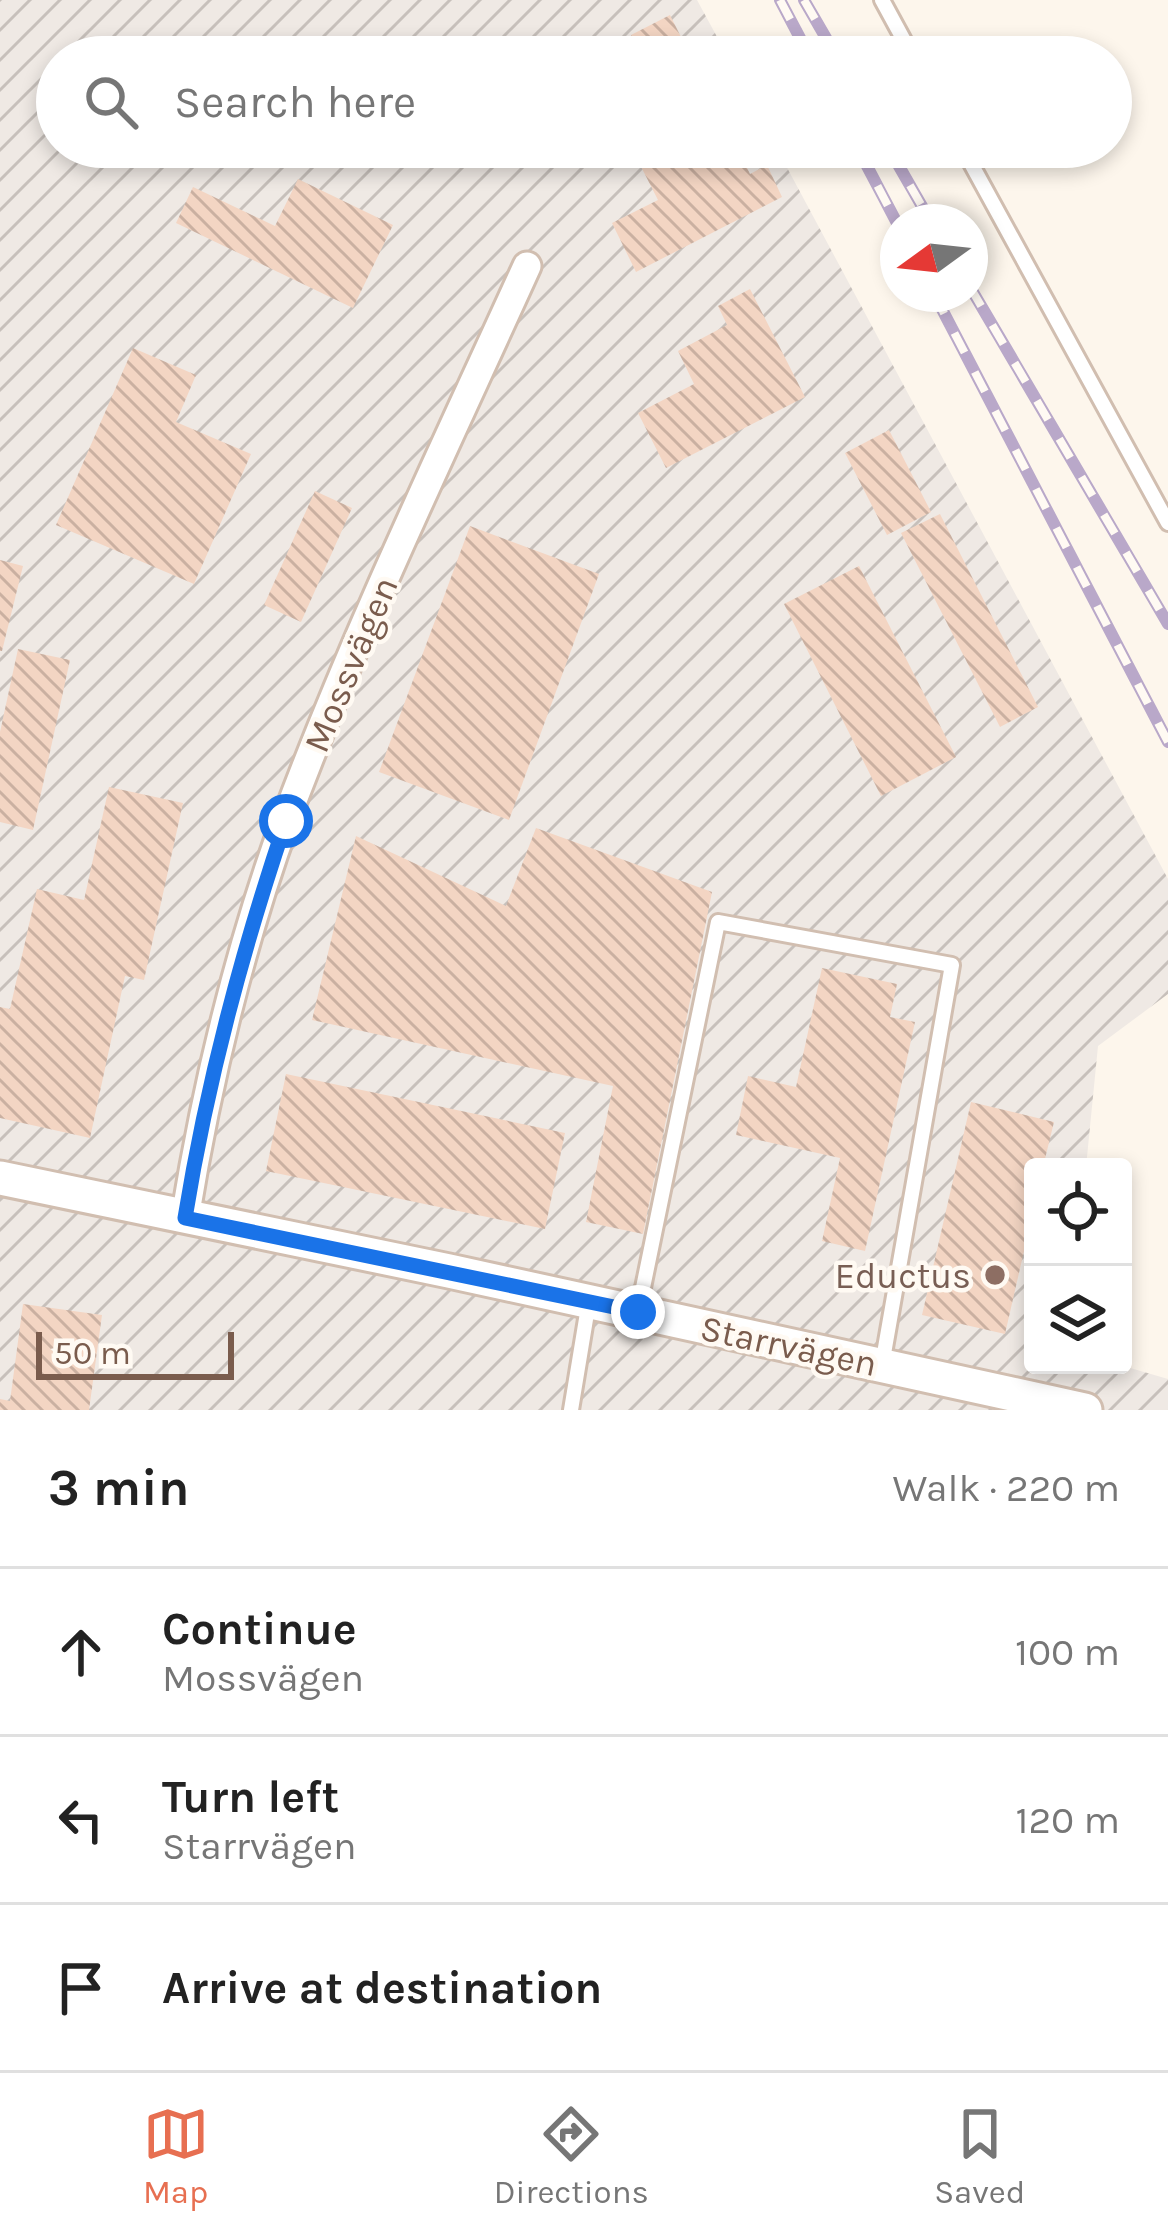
<!DOCTYPE html>
<meta charset="utf-8">
<style>
:root{--surface:#fff;--page:#f2f2f2;--text:#222;--muted:#767676;--line:#e0e0e0;--accent:#e76f51}
body{margin:0;font-family:Karla,sans-serif;background:var(--page);color:var(--text)}
.controls{position:absolute;right:36px;bottom:36px;display:grid;overflow:hidden;border-radius:12px;box-shadow:0 6px 18px #0003}
.controls button{width:108px;height:108px;display:grid;place-items:center;padding:0;border:0;border-bottom:3px solid var(--line);background:var(--surface);color:var(--text);font:60px sans-serif}
.compass{position:absolute;left:880px;top:204px;width:108px;height:108px;border-radius:50%;background:var(--surface);box-shadow:0 6px 18px #0003;rotate:255deg}
.scale{position:absolute;left:36px;bottom:30px;width:198px;box-sizing:border-box;padding-left:12px;border:6px solid #7a5c4d;border-top:0;font-size:33px;line-height:42px;white-space:nowrap;color:#7a5c4d;-webkit-text-stroke:9px #fffaf3;paint-order:stroke}
.stop{position:absolute;width:36px;height:36px;margin:-27px;border:9px solid #1a73e8;border-radius:50%;background:#fff}
.stop.end{background:#1a73e8;border-color:#fff;box-shadow:0 3px 12px #0008}
.list{margin:0;padding:0;list-style:none}
h2{display:flex;justify-content:space-between;align-items:center;height:156px;margin:0;padding:0 48px;font-size:51px}
h2 small{font-size:39px;font-weight:400;color:var(--muted)}
.list li{display:grid;grid-template-columns:78px 1fr auto;gap:36px;align-items:center;box-sizing:border-box;height:168px;padding:0 48px;border-top:3px solid var(--line)}
.list b{display:block;font-size:45px;white-space:nowrap}
.list p{margin:0;font-size:39px;white-space:nowrap;color:var(--muted)}
.list em{font-size:39px;font-style:normal;color:var(--muted)}
.icon{flex:none;width:66px;height:66px;fill:none;stroke:currentColor;stroke-width:2;stroke-linecap:round;stroke-linejoin:round}
.map{position:relative;flex:none;width:1168px;height:1410px;overflow:hidden}
.search{position:absolute;background:var(--surface);box-shadow:0 6px 18px #0003;left:36px;right:36px;top:36px;height:132px;display:flex;align-items:center;gap:30px;box-sizing:border-box;padding:0 42px;border-radius:66px;color:var(--muted);font-size:45px}
.sheet{height:660px;background:var(--surface)}
nav{display:flex;justify-content:space-around;align-items:center;box-sizing:border-box;height:168px;border-top:3px solid var(--line);background:var(--surface);font-size:33px;color:var(--muted)}
nav a{display:grid;justify-items:center;gap:6px}
nav .on{color:var(--accent)}
.map>svg:first-child{display:block}
.industrial{fill:url(#industrial-furrows)}
.building{fill:url(#building-back-hatch)}
.lines{fill:none;stroke-linecap:round;stroke-linejoin:round}
.service-casing{stroke:#d1beb0;stroke-width:20}
.minor-casing{stroke:#d1beb0;stroke-width:33}
.tertiary-casing{stroke:#d1beb0;stroke-width:39}
.service{stroke:#fff;stroke-width:14}
.minor{stroke:#fff;stroke-width:27}
.tertiary{stroke:#fff;stroke-width:33}
.rail-casing{stroke:#b9a8c9;stroke-width:12}
.rail{stroke:#fffaf3;stroke-width:8;stroke-dasharray:22;stroke-linecap:butt}
.route{stroke:#1a73e8;stroke-width:15}
.education-dot{fill:#8d6e63;stroke:#fffaf3;stroke-width:4.5}
.labels{text-anchor:middle;stroke-width:9;stroke-linejoin:round;paint-order:stroke}
.street-label{font-size:36px;fill:#7a5c4d;stroke:#fffaf3}
.education-label{font-size:36px;fill:#785e54;stroke:#fffaf3;text-anchor:end}
</style>
<div class="map">
<svg width="1168" height="1410" viewBox="0 0 1168 1410">
<defs>
<pattern id="industrial-furrows" width="10" height="10" patternUnits="userSpaceOnUse" patternTransform="scale(3)"><rect width="10" height="10" fill="#efe9e4"/><path d="M-1 1l2-2M0 10L10 0M9 11l2-2" fill="none" stroke="#c7c0bb"/></pattern>
<pattern id="building-back-hatch" width="6" height="6" patternUnits="userSpaceOnUse" patternTransform="scale(3)"><rect width="6" height="6" fill="#f3d5c3"/><path d="M-1 5l2 2M0 0l6 6M5-1l2 2" fill="none" stroke="#cab0a1"/></pattern>
</defs>
<rect width="100%" height="100%" fill="#fdf6ec"/>
<polygon class="industrial" points="0,0 697,0 728,57 57,57 57,147 776,147 1168,879 1168,994 1098,1046 1086,1167 1033,1167 1033,1365 1120,1365 1168,1379 1168,1410 0,1410"/>
<g class="building">
<polygon points="670,15 691,57 642,57 631,35"/>
<polygon points="631,147 737,147 750,174 767,165 782,197 636,272 612,223 658,200"/>
<polygon points="298,179 393,225 353,308 176,223 193,187 275,226"/>
<polygon points="750,289 805,397 666,468 638,413 694,384 678,351 727,325 718,306"/>
<polygon points="133,348 196,375 176,422 251,454 194,584 56,525"/>
<polygon points="889,430 931,512 887,535 845,453"/>
<polygon points="315,491 352,508 301,622 264,605"/>
<polygon points="940,514 1038,707 1000,727 901,533"/>
<polygon points="470,526 599,574 509,820 379,772"/>
<polygon points="0,560 23,566 2,651 0,651"/>
<polygon points="859,566 956,757 881,796 784,604"/>
<polygon points="18,649 70,660 33,830 0,822 0,732"/>
<polygon points="109,787 183,803 144,980 125,976 90,1138 0,1118 0,1007 10,1009 37,889 84,900"/>
<polygon points="536,828 712,892 643,1234 586,1222 613,1086 312,1020 356,836 506,906"/>
<polygon points="822,968 897,984 890,1017 915,1022 865,1251 822,1241 840,1158 736,1135 748,1076 796,1087"/>
<polygon points="286,1074 565,1133 545,1229 266,1171"/>
<polygon points="971,1102 1054,1122 1043,1167 1033,1167 1033,1212 1005,1334 922,1315"/>
<polygon points="23,1304 102,1315 89,1410 0,1410 0,1399 10,1401"/>
</g>
<g class="lines">
<defs>
<g id="service">
<polyline points="882,0 913,57"/>
<polyline points="962,147 1168,523"/>
<polyline points="638,1312 718,922 952,965 882,1365"/>
<polyline points="571,1410 589,1301"/>
</g>
<path id="minor" d="M 185,1218 C 207,1083 239,948 286,819 C 356,631 444,449 527,266"/>
<polyline id="tertiary" points="0,1178 449,1271 1085,1410"/>
</defs>
<use href="#service" class="service-casing"/>
<use href="#minor" class="minor-casing"/>
<use href="#tertiary" class="tertiary-casing"/>
<use href="#service" class="service"/>
<use href="#minor" class="minor"/>
<use href="#tertiary" class="tertiary"/>
<defs>
<g id="rail">
<polyline points="780,0 810,57"/>
<polyline points="804,0 837,57"/>
<polyline points="857,147 898,225"/>
<polyline points="888,147 931,222"/>
<polyline points="970,287 1168,624"/>
<polyline points="934,294 1168,742"/>
</g>
</defs>
<use href="#rail" class="rail-casing"/>
<use href="#rail" class="rail"/>
</g>
<g class="lines">
<path class="route" d="M 286,821 C 242,951 207,1082 185,1218 L 638,1312"/>
</g>
<circle class="education-dot" cx="995" cy="1275" r="12"/>
<g class="labels">
<g class="street-label">
<text transform="translate(350 664) rotate(-67)" y="13">Mossvägen</text>
<text transform="translate(789 1345) rotate(12)" y="13">Starrvägen</text>
</g>
<g class="education-label">
<text x="971" y="1288">Eductus</text>
</g>
</g>
</svg>
<div class="controls">
<button><svg class="icon" aria-label="locate" viewBox="0 0 24 24"><circle cx="12" cy="12" r="6"/><path d="M12 2v4M12 18v4M2 12h4M18 12h4"/></svg></button>
<button><svg class="icon" aria-label="layers" viewBox="0 0 24 24"><path d="M12 4l9 5-9 5-9-5zM3 14l9 5 9-5"/></svg></button>
</div>
<svg class="compass" viewBox="-18 -18 36 36"><path d="M0-13l5 13h-10z" fill="#e53935"/><path d="M0 13l5-13h-10z" fill="#767676"/></svg>
<div class="scale">50 m</div>
<div class="stop" style="left:286px;top:821px"></div>
<div class="stop end" style="left:638px;top:1312px"></div>
<div class="search"><svg class="icon" aria-label="search" viewBox="0 0 24 24"><circle cx="10" cy="10" r="6"/><path d="M15 15l6 6"/></svg>Search here</div>
</div>
<section class="sheet">
<h2>3 min<small>Walk · 220 m</small></h2>
<ul class="list">
<li><svg class="icon" aria-label="ahead" viewBox="0 0 24 24"><path d="M12 20V5M6 11l6-6 6 6"/></svg><div><b>Continue</b><p>Mossvägen</p></div><em>100 m</em></li>
<li><svg class="icon" aria-label="left" viewBox="0 0 24 24"><path d="M17 20v-9H6M10 6l-5 5 5 5"/></svg><div><b>Turn left</b><p>Starrvägen</p></div><em>120 m</em></li>
<li><svg class="icon" aria-label="arrive" viewBox="0 0 24 24"><path d="M6 21V4h12l-3 4 3 4H6"/></svg><div><b>Arrive at destination</b></div></li>
</ul>
</section>
<nav>
<a class="on"><svg class="icon" aria-label="map" viewBox="0 0 24 24"><path d="M3 6l6-2 6 2 6-2v14l-6 2-6-2-6 2zM9 4v14M15 6v14"/></svg>Map</a>
<a><svg class="icon" aria-label="directions" viewBox="0 0 24 24"><path d="M12 3l9 9-9 9-9-9zM9 14v-3h6M13 9l2 2-2 2"/></svg>Directions</a>
<a><svg class="icon" aria-label="saved" viewBox="0 0 24 24"><path d="M7 4h10v16l-5-4-5 4z"/></svg>Saved</a>
</nav>
